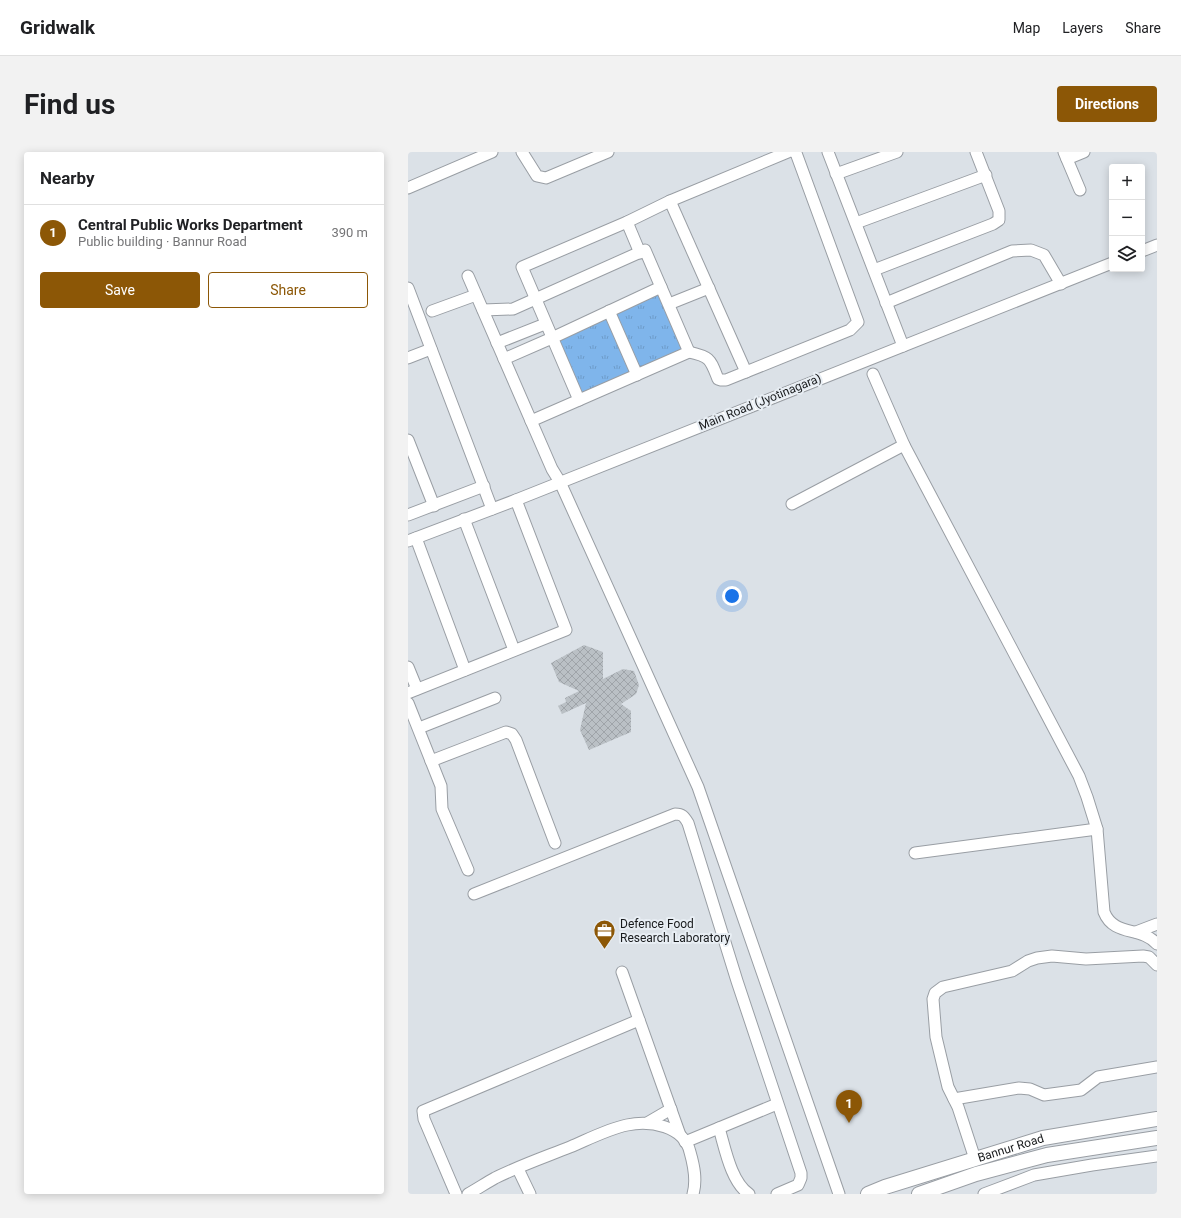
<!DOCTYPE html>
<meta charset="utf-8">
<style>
:root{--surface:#fff;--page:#f2f2f2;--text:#202124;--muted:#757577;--line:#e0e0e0;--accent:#8c5706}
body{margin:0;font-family:Roboto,sans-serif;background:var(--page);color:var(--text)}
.controls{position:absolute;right:12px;top:12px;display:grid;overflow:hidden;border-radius:4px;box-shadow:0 2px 10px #0003}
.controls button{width:36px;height:36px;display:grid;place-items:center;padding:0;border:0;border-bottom:1px solid var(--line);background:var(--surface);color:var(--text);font:20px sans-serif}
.you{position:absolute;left:324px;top:444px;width:14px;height:14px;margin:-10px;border:3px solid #fff;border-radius:50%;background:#1a73e8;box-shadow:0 0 0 6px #1a73e833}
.badge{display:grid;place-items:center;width:26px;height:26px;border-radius:50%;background:var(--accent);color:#fff;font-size:13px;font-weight:700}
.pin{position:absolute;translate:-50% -33px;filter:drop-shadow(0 1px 2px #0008)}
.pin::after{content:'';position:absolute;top:21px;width:14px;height:12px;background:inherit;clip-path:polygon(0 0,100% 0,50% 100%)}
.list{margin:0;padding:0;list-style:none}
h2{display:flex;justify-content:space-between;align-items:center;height:52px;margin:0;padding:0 16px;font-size:17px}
h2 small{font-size:13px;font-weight:400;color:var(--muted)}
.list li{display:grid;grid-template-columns:26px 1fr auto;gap:12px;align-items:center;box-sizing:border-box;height:56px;padding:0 16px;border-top:1px solid var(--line)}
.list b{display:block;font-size:15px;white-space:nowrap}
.list p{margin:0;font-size:13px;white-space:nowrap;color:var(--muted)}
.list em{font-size:13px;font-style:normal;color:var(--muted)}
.actions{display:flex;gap:8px;padding:12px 16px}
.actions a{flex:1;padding:9px 0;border:1px solid var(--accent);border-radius:4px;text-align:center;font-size:14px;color:var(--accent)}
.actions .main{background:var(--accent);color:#fff}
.icon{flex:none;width:22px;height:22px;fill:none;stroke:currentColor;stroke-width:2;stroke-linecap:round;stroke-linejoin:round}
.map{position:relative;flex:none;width:749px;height:1042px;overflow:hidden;border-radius:4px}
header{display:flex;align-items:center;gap:24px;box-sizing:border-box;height:56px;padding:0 20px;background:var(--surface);border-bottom:1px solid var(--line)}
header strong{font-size:19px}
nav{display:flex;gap:22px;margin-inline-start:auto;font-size:14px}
.intro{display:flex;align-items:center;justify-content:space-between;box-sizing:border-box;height:96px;padding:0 24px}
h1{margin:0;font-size:28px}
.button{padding:10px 18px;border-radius:4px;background:var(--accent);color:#fff;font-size:14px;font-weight:700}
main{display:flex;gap:24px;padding:0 24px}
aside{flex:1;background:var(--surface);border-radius:4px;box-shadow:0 2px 10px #0003}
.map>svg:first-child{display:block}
.grass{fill:url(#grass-tufts)}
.building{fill:url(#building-cross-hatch)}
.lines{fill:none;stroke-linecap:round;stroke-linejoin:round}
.minor-casing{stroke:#999ea4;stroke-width:13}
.major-casing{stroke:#999ea4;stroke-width:16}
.minor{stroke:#fff;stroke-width:11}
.major{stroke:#fff;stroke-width:14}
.labels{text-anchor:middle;stroke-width:4;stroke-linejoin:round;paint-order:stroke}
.street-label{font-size:12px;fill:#181a1c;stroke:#e8eef4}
.poi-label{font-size:12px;fill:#181a1c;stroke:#e8eef4;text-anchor:start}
</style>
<header>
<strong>Gridwalk</strong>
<nav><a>Map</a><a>Layers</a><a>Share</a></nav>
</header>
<div class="intro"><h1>Find us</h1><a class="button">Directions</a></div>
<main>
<aside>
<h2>Nearby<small></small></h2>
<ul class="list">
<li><span class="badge">1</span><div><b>Central Public Works Department</b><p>Public building · Bannur Road</p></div><em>390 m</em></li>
</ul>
<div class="actions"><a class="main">Save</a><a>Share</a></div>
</aside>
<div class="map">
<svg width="749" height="1042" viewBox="0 0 749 1042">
<defs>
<pattern id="grass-tufts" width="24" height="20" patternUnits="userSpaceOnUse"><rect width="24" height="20" fill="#7fb5eb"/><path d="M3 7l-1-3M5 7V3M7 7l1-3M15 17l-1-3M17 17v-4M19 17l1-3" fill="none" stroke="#6d9bc9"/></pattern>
<pattern id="building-cross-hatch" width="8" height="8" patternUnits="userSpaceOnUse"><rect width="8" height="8" fill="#bac0c5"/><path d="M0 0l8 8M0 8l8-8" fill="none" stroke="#9fa4a9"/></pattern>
</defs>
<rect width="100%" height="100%" fill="#dbe1e7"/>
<g class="grass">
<polygon points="250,142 274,198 232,217 207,160"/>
<polygon points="198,165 222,220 173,242 148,187"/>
</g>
<polygon class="building" points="176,493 195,500 195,527 215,517 226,519 231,533 228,542 213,552 223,559 223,580 181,598 172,578 178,551 154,562 150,554 158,550 157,546 171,539 151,530 143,511"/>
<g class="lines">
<defs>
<g id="minor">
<polyline points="114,0 129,24 138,26 200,0"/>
<polyline points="420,0 495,194"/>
<polyline points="656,0 672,38"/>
<polyline points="659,7 676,0"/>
<polyline points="428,22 489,0"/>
<polyline points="0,36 84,0"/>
<polyline points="262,49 338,220"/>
<polyline points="219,70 232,101"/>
<polyline points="448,71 578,23"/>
<polyline points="734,99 749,93"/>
<polyline points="466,118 585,72 591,68 591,59 568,0"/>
<polyline points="60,124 144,317 152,330 290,635 431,1042"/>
<polyline points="0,136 84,357"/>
<polyline points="478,151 604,99 623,98 636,103 653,132"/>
<polyline points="261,152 301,136"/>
<polyline points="75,158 105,157 237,98 281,200 123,269"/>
<polyline points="24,159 68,143"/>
<polyline points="201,159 229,223"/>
<polyline points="89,191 137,172"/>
<path d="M 281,200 C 303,205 302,207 310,227 L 313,228 L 318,228 L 442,178 L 450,170 L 388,1 L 386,0"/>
<polyline points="0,206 23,197"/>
<polyline points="96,207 144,186 253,135"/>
<path d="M 465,222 L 496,293 L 671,624 L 679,645 L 689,677 L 696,760 C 706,785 733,774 749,792"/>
<polyline points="171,248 114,115 219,70 262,49 380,0"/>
<polyline points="0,288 26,354"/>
<polyline points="384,352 496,293"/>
<polyline points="0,363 76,334"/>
<polyline points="56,367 106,498"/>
<polyline points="8,386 57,518"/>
<polyline points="0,389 108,348 704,111"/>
<polyline points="0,515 9,537"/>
<polyline points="0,541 158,478 108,348"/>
<polyline points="0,551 33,634 34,657 60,718"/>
<polyline points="11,576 87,546"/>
<polyline points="23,609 98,580 104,582 108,588 147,691"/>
<polyline points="507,701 689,677"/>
<path d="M 66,742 L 267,662 C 274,662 276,664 280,671 L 329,829 L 393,1021 L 393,1026 L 390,1033 L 369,1042"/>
<polyline points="728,780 749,772"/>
<polyline points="214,820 272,983"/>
<polyline points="546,947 611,936 622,937 636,943 673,938 690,925 749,915"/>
<polyline points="239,971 263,957"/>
<path d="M 311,976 C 317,996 323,1030 341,1042"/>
<polyline points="277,990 369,952"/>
<polyline points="567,1007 550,955 540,935 528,885 525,847 527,841 535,835 604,819 620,809 629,806 644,804 678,807 735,804 741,805 749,813"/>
<polyline points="110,1017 122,1042"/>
<polyline points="48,1042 16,967 15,959 231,868"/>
<path d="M 60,1042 C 69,1037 78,1031 87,1026 C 111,1014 137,1005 162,995 C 181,987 200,977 219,973 C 242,968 276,974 282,1000 C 286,1014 289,1028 285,1042"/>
<polyline points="576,1042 626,1023 684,1013 749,1004"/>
</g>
<g id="major">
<path id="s1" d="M 460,1042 L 477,1035 L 635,986 L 749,967"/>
<polyline points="511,1042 568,1022 639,1003 749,986"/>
</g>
</defs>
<use href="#minor" class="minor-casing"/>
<use href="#major" class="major-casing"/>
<use href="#minor" class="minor"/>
<use href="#major" class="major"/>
</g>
<defs>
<symbol id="office-pin" viewBox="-11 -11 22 30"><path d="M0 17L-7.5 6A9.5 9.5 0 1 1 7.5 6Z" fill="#8c5706" stroke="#e8eef4"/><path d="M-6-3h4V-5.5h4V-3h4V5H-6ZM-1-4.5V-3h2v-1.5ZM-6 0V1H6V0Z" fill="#fff"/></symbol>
</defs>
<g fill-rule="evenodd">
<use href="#office-pin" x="184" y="766" width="25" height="34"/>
</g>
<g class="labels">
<g class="street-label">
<text transform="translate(352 250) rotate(-22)" y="4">Main Road (Jyotinagara)</text>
<text dy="4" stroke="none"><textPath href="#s1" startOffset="150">Bannur Road</textPath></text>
</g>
<g class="poi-label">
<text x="212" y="776">Defence Food<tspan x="212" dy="14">Research Laboratory</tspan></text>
</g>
</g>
</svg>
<div class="controls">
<button>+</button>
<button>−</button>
<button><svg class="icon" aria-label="layers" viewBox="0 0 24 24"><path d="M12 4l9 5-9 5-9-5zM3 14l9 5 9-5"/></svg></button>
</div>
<div class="you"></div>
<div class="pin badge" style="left:441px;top:971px">1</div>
</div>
</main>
